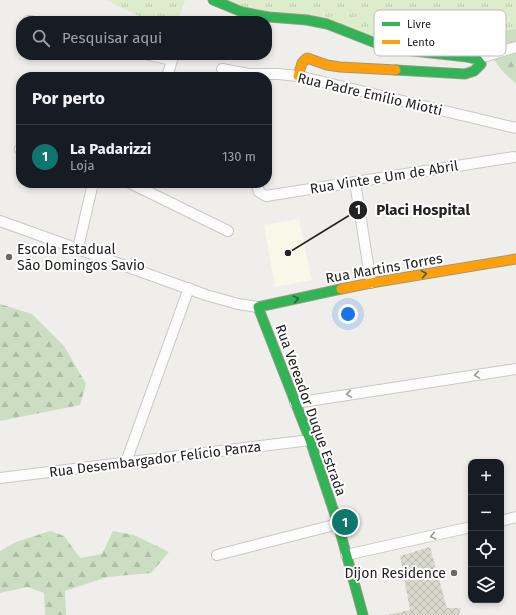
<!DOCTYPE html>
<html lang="pt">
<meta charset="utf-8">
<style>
:root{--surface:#171b24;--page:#20242c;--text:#f1f3f6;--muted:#9ea1a6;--line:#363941;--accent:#0f766e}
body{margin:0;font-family:"Fira Sans",sans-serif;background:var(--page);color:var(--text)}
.controls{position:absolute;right:12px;bottom:12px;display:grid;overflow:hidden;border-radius:8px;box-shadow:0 2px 6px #0003}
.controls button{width:36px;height:36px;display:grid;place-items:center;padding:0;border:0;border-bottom:1px solid var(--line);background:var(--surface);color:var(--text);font:20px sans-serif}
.you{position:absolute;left:348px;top:314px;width:14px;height:14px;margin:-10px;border:3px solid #fff;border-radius:50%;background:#1a73e8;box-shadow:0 0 0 6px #1a73e833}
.badge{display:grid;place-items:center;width:26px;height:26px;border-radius:50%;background:var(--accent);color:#fff;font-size:13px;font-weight:700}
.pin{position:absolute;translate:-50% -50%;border:2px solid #fff;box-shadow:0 1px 4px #0006}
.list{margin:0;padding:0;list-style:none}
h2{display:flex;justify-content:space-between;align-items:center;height:52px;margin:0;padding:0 16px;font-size:17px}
h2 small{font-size:13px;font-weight:400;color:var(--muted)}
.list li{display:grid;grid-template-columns:26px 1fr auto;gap:12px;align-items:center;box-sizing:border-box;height:64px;padding:0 16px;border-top:1px solid var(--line)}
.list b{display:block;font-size:15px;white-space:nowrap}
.list p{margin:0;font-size:13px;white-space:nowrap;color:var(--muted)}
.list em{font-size:13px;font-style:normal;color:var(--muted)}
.icon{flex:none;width:22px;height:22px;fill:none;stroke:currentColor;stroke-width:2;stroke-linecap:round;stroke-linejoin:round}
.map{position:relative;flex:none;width:516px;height:615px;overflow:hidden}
.search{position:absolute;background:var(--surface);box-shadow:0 2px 6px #0003;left:16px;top:16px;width:256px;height:44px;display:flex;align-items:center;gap:10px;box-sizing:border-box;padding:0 14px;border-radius:16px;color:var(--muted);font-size:15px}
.panel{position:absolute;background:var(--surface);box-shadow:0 2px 6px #0003;left:16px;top:72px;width:256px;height:116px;border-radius:16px}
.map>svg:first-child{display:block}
.education{fill:#f8f7e8}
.construction{fill:url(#construction-cross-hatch)}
.grass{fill:url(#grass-tufts)}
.forest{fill:url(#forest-firs)}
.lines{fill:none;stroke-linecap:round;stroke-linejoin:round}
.street-casing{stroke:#c9c8c7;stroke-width:12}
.fast-casing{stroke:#999a82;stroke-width:11}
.slow-casing{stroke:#999a82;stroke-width:11}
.street{stroke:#fdfcfc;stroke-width:10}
.fast{stroke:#30b455;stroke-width:9}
.slow{stroke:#ff9f0a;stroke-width:9}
.oneway{stroke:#286439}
.oneway2{stroke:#9a9a9a}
.poi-dot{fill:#6a6968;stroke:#fff;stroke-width:1.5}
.labels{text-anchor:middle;stroke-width:4;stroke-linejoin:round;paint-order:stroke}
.street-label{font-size:14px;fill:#222;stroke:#fff}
.poi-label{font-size:14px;fill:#222;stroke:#fff;text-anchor:start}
.key{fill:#fff;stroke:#bdbdbd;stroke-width:1}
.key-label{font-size:11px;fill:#222}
.leader{fill:none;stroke:#222;stroke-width:1.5}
.callout-dot{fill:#222;stroke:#fff;stroke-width:1.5}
.mark-label{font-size:12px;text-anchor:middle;font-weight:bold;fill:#fff}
.callout-label{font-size:15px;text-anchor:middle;font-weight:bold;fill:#222;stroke:#fff;stroke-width:4;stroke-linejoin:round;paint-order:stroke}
</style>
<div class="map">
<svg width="516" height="615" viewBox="0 0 516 615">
<defs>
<pattern id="construction-cross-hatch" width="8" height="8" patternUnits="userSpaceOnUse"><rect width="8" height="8" fill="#d9d9cd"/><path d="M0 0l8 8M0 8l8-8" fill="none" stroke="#babab0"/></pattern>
<pattern id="grass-tufts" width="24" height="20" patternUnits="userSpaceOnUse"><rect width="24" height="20" fill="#ddeccb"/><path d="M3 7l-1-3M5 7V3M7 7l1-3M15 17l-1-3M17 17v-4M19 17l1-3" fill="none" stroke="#bdcaae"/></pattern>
<pattern id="forest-firs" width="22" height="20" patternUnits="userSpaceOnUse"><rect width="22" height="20" fill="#cbdec1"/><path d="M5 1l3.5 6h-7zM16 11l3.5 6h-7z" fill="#aebea6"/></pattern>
</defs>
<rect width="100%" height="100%" fill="#f0eeeb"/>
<polygon class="education" points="299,219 312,280 275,287 264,225"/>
<polygon class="construction" points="430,547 447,608 461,608 459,615 387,615 410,610 400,556"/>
<g class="grass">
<polygon points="107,0 185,0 178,21 149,21"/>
<polygon points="213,0 516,0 516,29 499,32 469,23 465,30 467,57"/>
</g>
<g class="forest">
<path d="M 469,23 L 499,32 L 516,29 L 516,83 C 503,74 490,57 486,42 L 465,30 Z"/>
<polygon points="0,304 32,314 64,346 86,384 80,405 0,421"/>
<polygon points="50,531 64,536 80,558 102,554 113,531 134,535 169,552 151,573 107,577 65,591 66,615 45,615 44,593 27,587 0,593 0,551 16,542"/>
</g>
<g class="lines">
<defs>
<g id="street">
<polyline points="28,21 31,21"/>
<polyline points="149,55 172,60 167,77"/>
<polyline points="477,59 516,47"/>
<polyline points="222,69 249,74 279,74 298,76 516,128"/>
<polyline points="20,149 21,149"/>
<polyline points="355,182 371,283"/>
<polyline points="130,183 228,231"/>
<polyline points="258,188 259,192 266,196 514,157"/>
<polyline points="0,221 206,295 238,304 258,307"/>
<polyline points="78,248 93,183"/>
<polyline points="295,403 516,369"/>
<polyline points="126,462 189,288"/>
<polyline points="0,478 310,440"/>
<polyline points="501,521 516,517"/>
<polyline points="217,555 338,524"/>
<polyline points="346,555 471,527"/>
</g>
<g id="fast">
<polyline points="213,0 242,12 269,17 307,20 327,24 378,44 404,50 467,57 477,59 481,64 474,71 465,74 396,70"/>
<polyline points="341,289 258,307 310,440 338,524 363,615"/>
</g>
<g id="slow">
<polyline points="298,76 302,63 307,58 327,65 340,67 396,70"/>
<polyline points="341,289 371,283 516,259"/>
</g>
</defs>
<use href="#street" class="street-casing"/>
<use href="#fast" class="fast-casing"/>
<use href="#slow" class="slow-casing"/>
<use href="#street" class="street"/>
<use href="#fast" class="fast"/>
<use href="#slow" class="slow"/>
</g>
<defs><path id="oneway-chevron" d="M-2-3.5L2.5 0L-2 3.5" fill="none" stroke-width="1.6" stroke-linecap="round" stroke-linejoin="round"/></defs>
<g class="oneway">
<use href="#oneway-chevron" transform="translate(424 274) rotate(-10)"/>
<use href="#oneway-chevron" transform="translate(296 299) rotate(-12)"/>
</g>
<g class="oneway2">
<use href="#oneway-chevron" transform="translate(477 375) rotate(171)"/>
<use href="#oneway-chevron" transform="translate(349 394) rotate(171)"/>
<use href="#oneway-chevron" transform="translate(433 536) rotate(168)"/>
</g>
<g class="poi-dot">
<circle cx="9" cy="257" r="4"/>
<circle cx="454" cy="573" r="4"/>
</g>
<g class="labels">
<g class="street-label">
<text transform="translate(370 94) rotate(13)" y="5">Rua Padre Emílio Miotti</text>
<text transform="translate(384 177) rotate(-9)" y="5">Rua Vinte e Um de Abril</text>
<text transform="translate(384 268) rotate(-10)" y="5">Rua Martins Torres</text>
<text transform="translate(311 410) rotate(70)" y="5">Rua Vereador Duque Estrada</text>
<text transform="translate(155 459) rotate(-7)" y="5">Rua Desembargador Felício Panza</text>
</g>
<g class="poi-label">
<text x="17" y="254">Escola Estadual<tspan x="17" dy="16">São Domingos Savio</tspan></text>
<text x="446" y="578" text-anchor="end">Dijon Residence</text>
</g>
</g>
<rect x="374" y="10" width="132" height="46" rx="6" class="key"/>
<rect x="382" y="22" width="18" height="4" fill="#30b455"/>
<rect x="382" y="40" width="18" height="4" fill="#ff9f0a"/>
<g class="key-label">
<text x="407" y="28">Livre</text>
<text x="407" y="46">Lento</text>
</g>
<path class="leader" d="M288 253L358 210"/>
<g class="callout-dot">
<circle cx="288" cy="253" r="4"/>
<circle cx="358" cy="210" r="10"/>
</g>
<g class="mark-label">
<text x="358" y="214">1</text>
</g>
<g class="callout-label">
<text x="423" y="215">Placi Hospital</text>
</g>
</svg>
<div class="controls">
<button>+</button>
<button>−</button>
<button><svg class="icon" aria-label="locate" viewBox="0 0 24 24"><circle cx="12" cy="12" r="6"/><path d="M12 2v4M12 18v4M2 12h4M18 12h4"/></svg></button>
<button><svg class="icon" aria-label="layers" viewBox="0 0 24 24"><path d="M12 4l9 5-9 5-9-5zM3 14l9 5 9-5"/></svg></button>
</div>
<div class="you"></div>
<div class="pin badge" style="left:345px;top:522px">1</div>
<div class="search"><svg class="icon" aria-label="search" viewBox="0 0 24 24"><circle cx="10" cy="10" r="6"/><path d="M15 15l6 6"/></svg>Pesquisar aqui</div>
<section class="panel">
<h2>Por perto<small></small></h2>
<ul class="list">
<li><span class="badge">1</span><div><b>La Padarizzi</b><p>Loja</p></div><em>130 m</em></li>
</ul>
</section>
</div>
